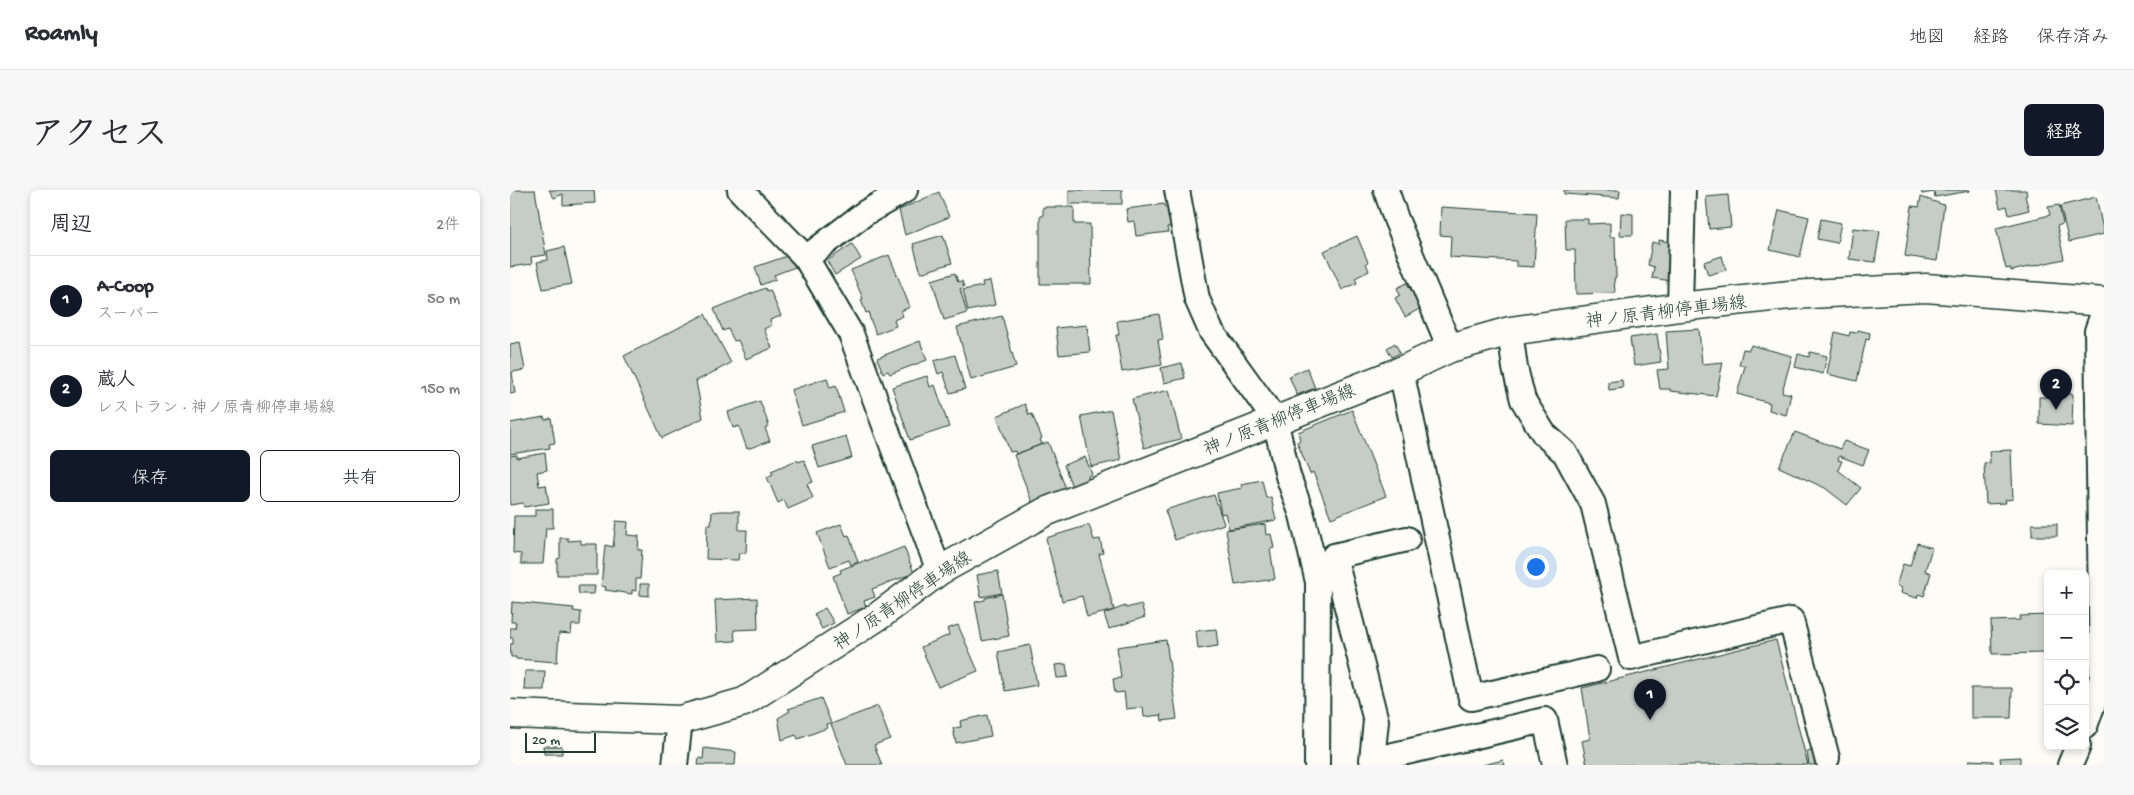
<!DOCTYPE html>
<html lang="ja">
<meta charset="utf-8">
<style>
:root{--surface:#fff;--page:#f7f7f7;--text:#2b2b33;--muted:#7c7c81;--line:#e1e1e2;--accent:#111827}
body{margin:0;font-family:"Gochi Hand","Klee One",sans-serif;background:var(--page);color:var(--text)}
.controls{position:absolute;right:15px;bottom:15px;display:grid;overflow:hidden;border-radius:8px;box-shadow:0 2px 8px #0003}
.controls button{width:45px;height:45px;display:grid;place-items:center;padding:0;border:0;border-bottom:1px solid var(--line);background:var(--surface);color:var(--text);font:25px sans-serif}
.scale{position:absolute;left:15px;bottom:12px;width:71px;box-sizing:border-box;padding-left:5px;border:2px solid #1f3d34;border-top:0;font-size:14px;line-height:18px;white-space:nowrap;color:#1f3d34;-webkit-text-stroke:4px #fdfcf7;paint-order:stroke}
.you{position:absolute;left:1025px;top:376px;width:18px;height:18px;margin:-12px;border:4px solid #fff;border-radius:50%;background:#1a73e8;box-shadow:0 0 0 8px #1a73e833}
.badge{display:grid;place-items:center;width:32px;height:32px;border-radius:50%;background:var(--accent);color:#fff;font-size:16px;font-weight:700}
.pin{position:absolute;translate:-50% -41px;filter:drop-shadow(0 1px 2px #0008)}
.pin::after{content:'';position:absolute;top:26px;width:18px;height:15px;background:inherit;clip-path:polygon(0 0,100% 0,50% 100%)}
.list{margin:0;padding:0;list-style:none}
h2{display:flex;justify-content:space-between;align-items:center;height:65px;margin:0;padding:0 20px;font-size:21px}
h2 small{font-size:16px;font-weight:400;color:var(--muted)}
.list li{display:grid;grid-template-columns:32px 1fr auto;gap:15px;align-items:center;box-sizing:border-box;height:90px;padding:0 20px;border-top:1px solid var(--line)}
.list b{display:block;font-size:19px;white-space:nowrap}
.list p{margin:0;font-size:16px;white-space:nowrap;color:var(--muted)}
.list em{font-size:16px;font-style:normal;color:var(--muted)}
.actions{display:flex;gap:10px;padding:15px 20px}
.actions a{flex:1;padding:11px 0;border:1px solid var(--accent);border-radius:8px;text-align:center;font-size:18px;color:var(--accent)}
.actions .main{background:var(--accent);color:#fff}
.icon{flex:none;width:28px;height:28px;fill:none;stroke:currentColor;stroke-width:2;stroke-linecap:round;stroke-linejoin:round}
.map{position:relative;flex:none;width:1594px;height:575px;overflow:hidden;border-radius:8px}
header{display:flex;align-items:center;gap:30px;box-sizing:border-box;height:70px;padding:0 25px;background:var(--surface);border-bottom:1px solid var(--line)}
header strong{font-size:24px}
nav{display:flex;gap:28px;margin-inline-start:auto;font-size:18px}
.intro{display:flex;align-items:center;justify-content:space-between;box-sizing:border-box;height:120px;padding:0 30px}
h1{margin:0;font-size:35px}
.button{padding:12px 22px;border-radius:8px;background:var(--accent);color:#fff;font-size:18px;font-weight:700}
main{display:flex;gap:30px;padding:0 30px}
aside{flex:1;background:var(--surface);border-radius:8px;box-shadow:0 2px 8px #0003}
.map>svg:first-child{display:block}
.building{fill:#c6cdc7;stroke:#1f3d34}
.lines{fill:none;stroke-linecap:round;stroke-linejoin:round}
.minor-casing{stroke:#1f3d34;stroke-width:28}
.major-casing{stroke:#1f3d34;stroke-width:31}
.minor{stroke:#fdfcf7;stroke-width:24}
.major{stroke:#fdfcf7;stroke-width:28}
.labels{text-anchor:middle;stroke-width:4.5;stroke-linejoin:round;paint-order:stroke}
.street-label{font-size:18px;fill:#1f3d34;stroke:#fdfcf7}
</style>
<header>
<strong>Roamly</strong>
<nav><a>地図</a><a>経路</a><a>保存済み</a></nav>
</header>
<div class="intro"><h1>アクセス</h1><a class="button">経路</a></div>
<main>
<aside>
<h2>周辺<small>2件</small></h2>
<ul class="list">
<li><span class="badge">1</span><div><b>A-Coop</b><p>スーパー</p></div><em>50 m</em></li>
<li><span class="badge">2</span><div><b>蔵人</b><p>レストラン · 神ノ原青柳停車場線</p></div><em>150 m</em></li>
</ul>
<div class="actions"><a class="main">保存</a><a>共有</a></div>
</aside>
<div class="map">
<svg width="1594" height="575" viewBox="0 0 1594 575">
<rect width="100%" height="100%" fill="#fdfcf7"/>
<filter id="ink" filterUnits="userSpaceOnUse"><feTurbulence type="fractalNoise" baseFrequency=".02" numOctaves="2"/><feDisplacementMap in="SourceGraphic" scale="10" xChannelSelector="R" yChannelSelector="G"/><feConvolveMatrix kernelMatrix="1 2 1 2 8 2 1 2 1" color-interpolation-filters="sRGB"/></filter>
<g filter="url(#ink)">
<g class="building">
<polygon points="0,0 25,0 36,65 21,67 22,74 0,77"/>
<polygon points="39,0 84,0 85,13 53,15 53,4 44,8"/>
<rect x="559" y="0" width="53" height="14"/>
<polygon points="1054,0 1110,0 1109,8 1054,4"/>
<polygon points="1411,0 1460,0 1460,1 1425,7 1424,2 1412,4"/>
<polygon points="1486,0 1516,0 1517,5 1515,6 1519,20 1499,25 1497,16 1490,18"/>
<polygon points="429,2 439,27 395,45 389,20"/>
<polygon points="1218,5 1221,37 1199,39 1196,7"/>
<polygon points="1411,7 1434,15 1427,71 1395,66 1402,16 1409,17"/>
<polygon points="1586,7 1594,44 1559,52 1550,16"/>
<polygon points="654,14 655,18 662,17 665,36 657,37 658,42 626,46 624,31 618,32 616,19"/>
<polygon points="1549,15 1553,34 1547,36 1554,69 1501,81 1501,78 1496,79 1486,38 1540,25 1538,17"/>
<polygon points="533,17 564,17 564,34 580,34 581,94 530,94 530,26 533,26"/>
<polygon points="931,17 1027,23 1024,77 1006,76 1006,71 940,67 941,46 930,45"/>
<polygon points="1269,20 1299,27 1290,67 1260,60"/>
<polygon points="1111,23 1123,24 1123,45 1110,45"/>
<polygon points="1055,29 1078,29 1078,34 1100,33 1100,47 1105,47 1106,88 1104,88 1105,103 1066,104 1065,60 1056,60"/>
<polygon points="1311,29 1331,33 1327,53 1307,49"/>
<polygon points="1343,38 1370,41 1365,72 1339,69"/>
<polygon points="433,45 442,73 411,83 403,54"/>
<polygon points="847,46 858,72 856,73 859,81 845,88 847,93 832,100 814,61"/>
<polygon points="1149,50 1174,55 1168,92 1142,88 1144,77 1138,75 1142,52 1149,54"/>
<polygon points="342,54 351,69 325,85 317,71"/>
<polygon points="54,57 62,94 33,99 27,72 38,70 37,61"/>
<polygon points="280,65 285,77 264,85 266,89 251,95 245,77"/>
<polygon points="379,65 400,117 391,121 393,126 384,130 386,136 366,144 359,126 360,125 359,122 356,123 351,110 353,109 341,80"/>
<polygon points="1212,66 1216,80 1198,85 1194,72"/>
<polygon points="445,83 448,92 452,91 454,97 450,99 457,123 434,130 422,90"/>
<polygon points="480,91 485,115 458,121 453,100 473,96 472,92"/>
<polygon points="897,93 911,118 895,127 885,108 890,105 887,98"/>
<polygon points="255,98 257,101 260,100 271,126 260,130 262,135 254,139 262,158 236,169 228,150 224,151 218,139 213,141 204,119"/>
<polygon points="195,124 221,173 186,191 193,228 152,248 114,166"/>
<polygon points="649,124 653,149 648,150 652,175 612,182 606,145 609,145 607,131"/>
<polygon points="492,126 506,177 461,190 447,137"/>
<polygon points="577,135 580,162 549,165 546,138"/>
<polygon points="1189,139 1192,174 1213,172 1206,206 1160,201 1160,199 1150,199 1147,180 1159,179 1156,141"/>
<polygon points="1348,140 1360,143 1359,150 1356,149 1347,191 1317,184 1325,142 1339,146 1340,142 1347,143"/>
<polygon points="1147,144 1151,172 1124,176 1120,148"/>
<polygon points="410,151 417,170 380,184 378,181 373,183 367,168"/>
<polygon points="10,152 15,180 2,182 5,203 0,204 0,154"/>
<polygon points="885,153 890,163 882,167 877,158"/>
<polygon points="1241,155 1282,166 1272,202 1281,204 1276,225 1259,220 1260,213 1227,204 1235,176 1229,175 1233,159 1239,160"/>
<polygon points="1300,162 1317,166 1313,184 1285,177 1288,164 1299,167"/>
<polygon points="445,165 455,199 440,203 433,182 428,184 424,171"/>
<polygon points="672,173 675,188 654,193 651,178"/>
<polygon points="797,178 805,198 787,205 779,186"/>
<polygon points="417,186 420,197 425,195 439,237 400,250 382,197"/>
<polygon points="317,188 320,198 326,196 334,222 292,235 281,200"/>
<polygon points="1112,190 1113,198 1099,200 1098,192"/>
<polygon points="659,200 671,249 634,258 622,209"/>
<polygon points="1541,203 1563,204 1562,236 1529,234 1529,207 1541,207"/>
<polygon points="250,211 259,236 255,238 260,251 237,259 229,236 223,238 218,222"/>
<polygon points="515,214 519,225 522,224 532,248 530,249 532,254 506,264 505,261 500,262 487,226"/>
<polygon points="601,220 611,270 581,277 571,226"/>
<polygon points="842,220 876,306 821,328 803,282 800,284 787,252 790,250 788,242"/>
<polygon points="34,227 35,230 41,228 45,253 39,254 40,258 0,264 0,233"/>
<polygon points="1285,242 1330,259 1334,251 1359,260 1353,275 1329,266 1328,270 1332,271 1328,280 1351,298 1337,315 1315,298 1269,277"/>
<polygon points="336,246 342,268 309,278 302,256"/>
<polygon points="538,252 556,299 522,312 504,265"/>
<polygon points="1501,260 1503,309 1495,310 1496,313 1476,314 1474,273 1480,273 1479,261"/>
<polygon points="35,263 37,280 27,282 29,296 36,295 39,313 14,317 13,313 0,315 0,266 7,265 7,268"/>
<polygon points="575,267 582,284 578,286 579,290 562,297 554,275"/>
<polygon points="287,270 288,272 294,270 303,292 297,294 303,308 278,319 274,310 268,313 257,287 263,284 261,281"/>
<polygon points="752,290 756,308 761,307 766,330 719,339 715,323 711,324 707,303 732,298 731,294"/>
<polygon points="704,305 714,334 665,350 655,320"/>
<polygon points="25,319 43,319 43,338 36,338 33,374 11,374 11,364 3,363 4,326 25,326"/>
<polygon points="210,321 229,321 229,340 237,340 236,363 229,363 228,370 196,369 197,335 201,335 202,322"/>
<polygon points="106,331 118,332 117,345 129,346 128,360 132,360 130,389 126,389 126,401 122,400 122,404 95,400 96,397 91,396 95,355 103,357"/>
<polygon points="331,334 336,346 339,345 348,372 341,375 339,370 320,377 307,343"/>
<polygon points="755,334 756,345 761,344 764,358 760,359 765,389 725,395 716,340"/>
<rect x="1522" y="334" width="25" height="12"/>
<polygon points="579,335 584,350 590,349 593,363 589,364 604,420 577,427 572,406 552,411 536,348"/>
<polygon points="50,348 58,348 58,351 71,350 71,354 87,354 87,385 47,385 47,369 50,368"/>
<polygon points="1407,353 1422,358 1415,381 1421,383 1414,406 1408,404 1407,408 1390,403 1391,398 1386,396 1393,374 1400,376"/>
<polygon points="394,357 404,383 362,399 365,407 354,411 356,417 337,424 323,386 331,383 330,380 356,370 356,372"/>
<polygon points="488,381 492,403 471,407 467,385"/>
<polygon points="130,394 139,394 139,406 130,405"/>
<polygon points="68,396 85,396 84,404 69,404"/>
<polygon points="492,404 499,446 472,451 465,412 475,410 475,408"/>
<polygon points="247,408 248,439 224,440 225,451 207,452 205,410"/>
<polygon points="2,412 64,418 63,421 71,422 70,435 62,435 61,444 49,443 47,472 6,469 6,467 1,467 0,454 3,454 3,448 0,448 0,438 5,438 6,432 1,432"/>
<polygon points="631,414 635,427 599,439 594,424 615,416 616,418"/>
<polygon points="315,418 324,433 312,439 304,424"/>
<polygon points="1538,425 1537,463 1482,464 1481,431 1510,430 1510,426"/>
<polygon points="448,435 468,481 428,497 411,457 439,445 437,439"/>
<polygon points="706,439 708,456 688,459 686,441"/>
<polygon points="656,450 667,529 652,531 651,525 634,527 633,517 616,519 614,502 605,503 603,489 611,488 607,457"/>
<polygon points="1266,450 1298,575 1077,575 1072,551 1080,549 1072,498"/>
<polygon points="520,455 527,495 495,501 488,462"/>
<polygon points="556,474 558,487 547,488 545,475"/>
<polygon points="15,481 35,481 34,500 14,500"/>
<polygon points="1461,498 1502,498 1501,528 1461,528"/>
<polygon points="311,508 321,533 316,534 317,538 288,549 286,545 272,550 268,528 280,521 278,519"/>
<polygon points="368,516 380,549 364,555 372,575 337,575 321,534"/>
<polygon points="477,525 481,546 446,553 443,538 451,537 450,531"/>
<polygon points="33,556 52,556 52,564 34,564"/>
<polygon points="194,558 226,562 225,575 188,575 189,568 193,569"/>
<polygon points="1304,560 1307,575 1299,575 1297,562"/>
<polygon points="1510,567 1510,575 1491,575 1490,568"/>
<polygon points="993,570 995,575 973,575"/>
<polygon points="1459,570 1483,571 1483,575 1459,575"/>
</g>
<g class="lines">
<defs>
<g id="minor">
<polyline points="230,0 296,68 341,144 429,381"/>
<polyline points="667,0 687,109 701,141 765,230 778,286 792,325 808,392 807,575"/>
<polyline points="876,0 886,29 940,158"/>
<polyline points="296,68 355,23 395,0"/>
<polyline points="1170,117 1173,0"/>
<polyline points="1000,141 1005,178 1013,210 1034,244 1055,263 1083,314 1121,468 1281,430 1317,568"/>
<polyline points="891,181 961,508 1087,479"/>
<polyline points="897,349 824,366 866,531 862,570 1035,530 1045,575"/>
<polyline points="1575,536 1592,488 1587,141 1594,121"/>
<polyline points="165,575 170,530"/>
<polyline points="1560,575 1568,556"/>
</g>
<polyline id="major" points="0,524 170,530 234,512 370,425 429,381 535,322 891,181 940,158 1000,141 1170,117 1280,105 1416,98 1594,112"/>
</defs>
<use href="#minor" class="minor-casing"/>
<use href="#major" class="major-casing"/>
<use href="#minor" class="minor"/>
<use href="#major" class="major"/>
</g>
</g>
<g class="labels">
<g class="street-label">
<text transform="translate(1156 121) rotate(-7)" y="6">神ノ原青柳停車場線</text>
<text transform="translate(769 229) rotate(-22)" y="6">神ノ原青柳停車場線</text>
<text transform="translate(392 410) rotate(-34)" y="6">神ノ原青柳停車場線</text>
</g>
</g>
</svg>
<div class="controls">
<button>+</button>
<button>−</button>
<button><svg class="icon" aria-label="locate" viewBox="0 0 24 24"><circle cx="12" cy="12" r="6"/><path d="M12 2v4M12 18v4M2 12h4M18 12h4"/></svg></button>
<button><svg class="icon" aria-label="layers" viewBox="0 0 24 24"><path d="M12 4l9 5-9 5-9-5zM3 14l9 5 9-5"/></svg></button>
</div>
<div class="scale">20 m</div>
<div class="you"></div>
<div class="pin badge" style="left:1140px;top:530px">1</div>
<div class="pin badge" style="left:1546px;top:220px">2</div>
</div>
</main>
